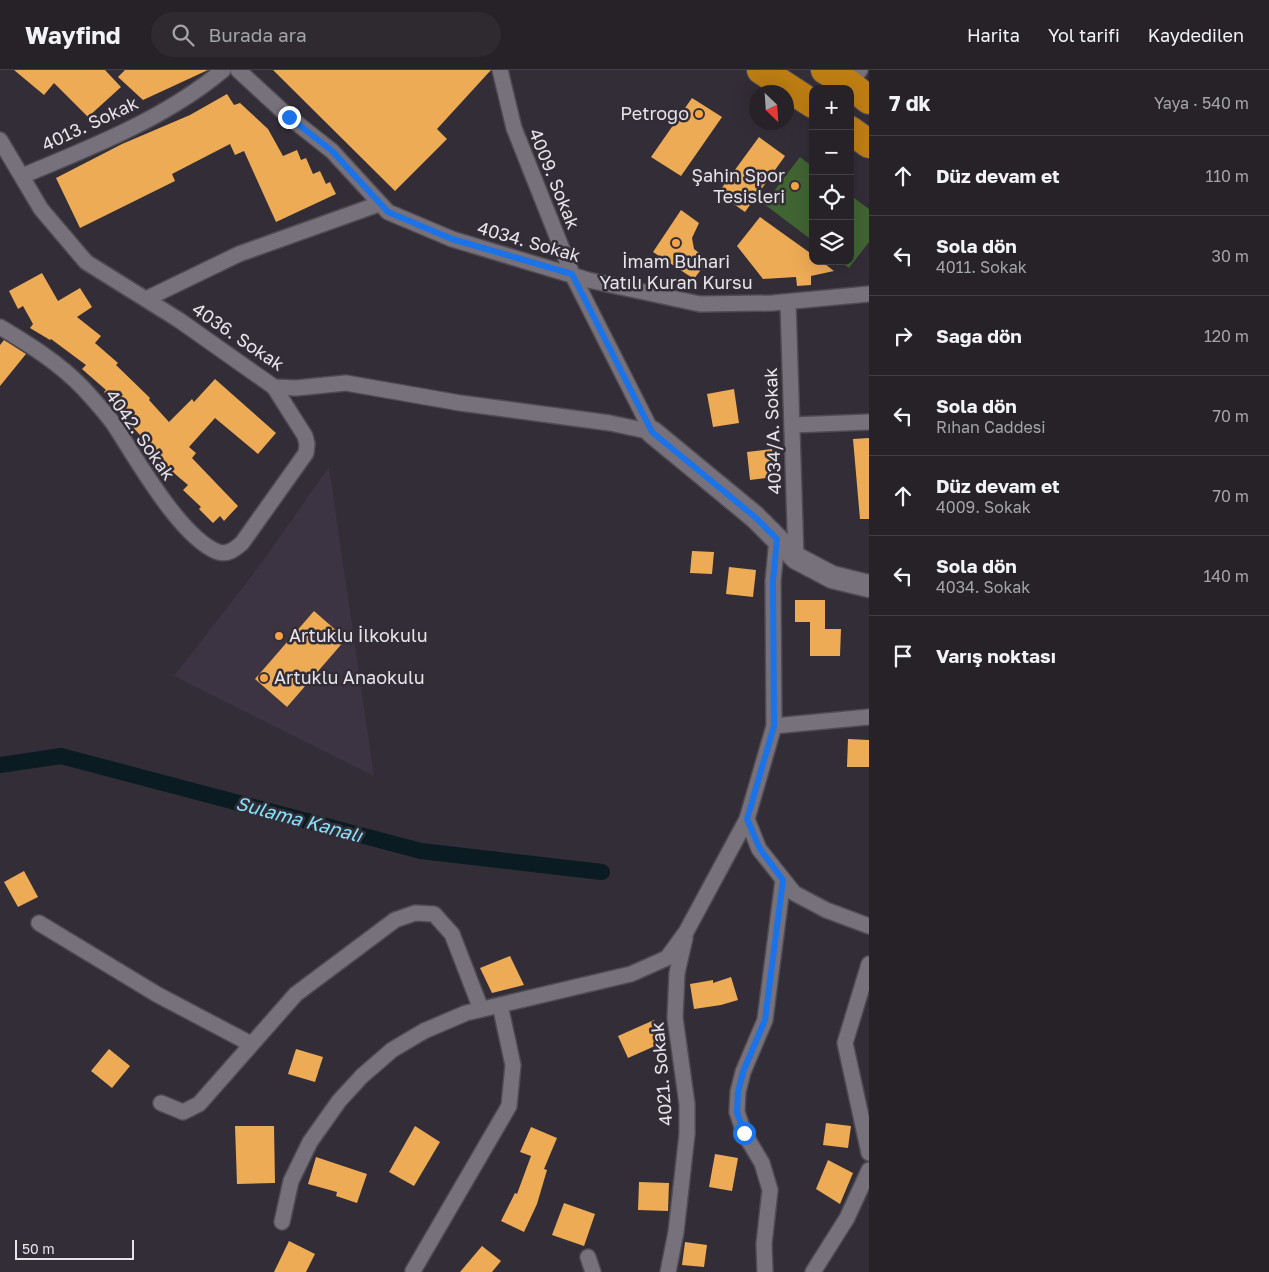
<!DOCTYPE html>
<html lang="tr">
<meta charset="utf-8">
<style>
:root{--surface:#262228;--page:#2e2a30;--text:#f1f3f6;--muted:#a4a4a8;--line:#423f45}
body{margin:0;font-family:"Golos Text",sans-serif;background:var(--page);color:var(--text)}
.controls{position:absolute;right:15px;top:15px;display:grid;overflow:hidden;border-radius:10px;box-shadow:0 5px 20px #0002}
.controls button{width:45px;height:45px;display:grid;place-items:center;padding:0;border:0;border-bottom:1px solid var(--line);background:var(--surface);color:var(--text);font:25px sans-serif}
.compass{position:absolute;left:749px;top:15px;width:45px;height:45px;border-radius:50%;background:var(--surface);box-shadow:0 5px 20px #0002;rotate:155deg}
.scale{position:absolute;left:15px;bottom:12px;width:119px;box-sizing:border-box;padding-left:5px;border:2px solid #e6e3e9;border-top:0;font-size:14px;line-height:18px;white-space:nowrap;color:#e6e3e9;-webkit-text-stroke:4px #322d36;paint-order:stroke}
.stop{position:absolute;width:15px;height:15px;margin:-11px;border:4px solid #1a73e8;border-radius:50%;background:#fff}
.stop.end{background:#1a73e8;border-color:#fff;box-shadow:0 1px 5px #0008}
.list{margin:0;padding:0;list-style:none}
h2{display:flex;justify-content:space-between;align-items:center;height:65px;margin:0;padding:0 20px;font-size:21px}
h2 small{font-size:16px;font-weight:400;color:var(--muted)}
.list li{display:grid;grid-template-columns:32px 1fr auto;gap:15px;align-items:center;box-sizing:border-box;height:80px;padding:0 20px;border-top:1px solid var(--line)}
.list b{display:block;font-size:19px;white-space:nowrap}
.list p{margin:0;font-size:16px;white-space:nowrap;color:var(--muted)}
.list em{font-size:16px;font-style:normal;color:var(--muted)}
.icon{flex:none;width:28px;height:28px;fill:none;stroke:currentColor;stroke-width:2;stroke-linecap:round;stroke-linejoin:round}
.map{position:relative;flex:none;width:869px;height:1202px;overflow:hidden}
header{display:flex;align-items:center;gap:30px;box-sizing:border-box;height:70px;padding:0 25px;background:var(--surface);border-bottom:1px solid var(--line)}
header strong{font-size:24px}
nav{display:flex;gap:28px;margin-inline-start:auto;font-size:18px}
.search{width:350px;height:45px;background:var(--page);display:flex;align-items:center;gap:12px;box-sizing:border-box;padding:0 18px;border-radius:28px;color:var(--muted);font-size:19px}
main{display:flex}
aside{flex:1;background:var(--surface)}
.map>svg:first-child{display:block}
.built{fill:#3c3442}
.green{fill:#416433}
.lines{fill:none;stroke-linecap:round;stroke-linejoin:round}
.canal{stroke:#0a1c21;stroke-width:16}
.building{fill:#eeab55}
.street-casing{stroke:#4f4b52;stroke-width:18}
.secondary-casing{stroke:#4f4b52;stroke-width:25}
.highway-casing{stroke:#4f4b52;stroke-width:30}
.street{stroke:#76717b;stroke-width:15}
.secondary{stroke:#76717b;stroke-width:22}
.highway{stroke:#bf7e14;stroke-width:28}
.route{stroke:#1a73e8;stroke-width:6}
.poi-dot{fill:#f5a346;stroke:#322d36;stroke-width:2}
.labels{text-anchor:middle;stroke-width:5;stroke-linejoin:round;paint-order:stroke}
.poi-label{font-size:18px;fill:#e6e3e9;stroke:#322d36;text-anchor:end}
.street-label{font-size:18px;fill:#e6e3e9;stroke:#322d36}
.water-label{font-size:19px;font-style:italic;fill:#84e3fb;stroke:#322d36}
</style>
<header>
<strong>Wayfind</strong>
<div class="search"><svg class="icon" aria-label="search" viewBox="0 0 24 24"><circle cx="10" cy="10" r="6"/><path d="M15 15l6 6"/></svg>Burada ara</div>
<nav><a>Harita</a><a>Yol tarifi</a><a>Kaydedilen</a></nav>
</header>
<main>
<div class="map">
<svg width="869" height="1202" viewBox="0 0 869 1202">
<rect width="100%" height="100%" fill="#322d36"/>
<polygon class="built" points="329,397 374,706 174,606 260,495"/>
<g class="green">
<polygon points="800,87 813,97 813,171 764,134"/>
<polygon points="850,125 869,139 869,172 849,198 840,191 850,191"/>
</g>
<g class="lines">
<polyline class="canal" points="0,695 61,686 421,781 602,802"/>
</g>
<g class="building">
<polygon points="14,0 105,0 121,17 88,47 54,13 44,25"/>
<polygon points="125,0 208,0 143,30 118,7"/>
<polygon points="273,0 491,0 437,59 447,69 395,121"/>
<polygon points="227,24 234,35 240,33 268,59 283,86 297,80 301,90 306,88 313,104 320,101 326,114 330,112 336,124 276,152 244,81 235,85 230,74 172,104 175,111 80,158 56,108 122,74 190,45"/>
<polygon points="692,28 722,47 681,106 651,87"/>
<polygon points="759,67 785,86 745,142 718,123"/>
<polygon points="681,140 699,153 692,168 694,179 708,190 694,209 653,182"/>
<polygon points="760,147 813,185 813,191 821,191 834,201 811,206 811,215 797,216 796,207 763,209 737,176"/>
<polygon points="42,203 58,231 80,218 92,237 77,247 101,266 95,273 118,293 116,295 150,328 149,330 169,352 192,329 194,332 215,309 276,363 258,384 215,348 189,377 196,383 192,388 238,436 224,451 220,446 213,453 199,439 201,437 183,420 188,415 155,387 157,384 131,355 135,352 104,322 106,320 82,299 86,295 51,269 50,270 30,258 33,254 23,236 18,239 9,221"/>
<polygon points="4,270 26,284 0,316 0,275"/>
<polygon points="734,319 739,353 713,357 707,324"/>
<polygon points="869,368 869,449 860,449 853,369"/>
<polygon points="772,379 775,407 750,410 747,382"/>
<polygon points="692,481 714,482 712,504 690,503"/>
<polygon points="729,497 756,500 753,527 726,524"/>
<polygon points="795,530 825,530 825,559 841,559 840,586 810,586 810,552 795,552"/>
<polygon points="314,541 346,569 287,637 255,609"/>
<polygon points="848,669 869,670 869,697 847,697"/>
<polygon points="24,801 38,827 18,837 4,812"/>
<polygon points="510,886 524,915 492,923 480,898"/>
<polygon points="731,907 738,930 721,935 694,939 690,914 713,910 713,913"/>
<polygon points="654,950 664,972 628,988 618,966"/>
<polygon points="109,979 130,996 112,1018 91,1001"/>
<polygon points="296,979 323,987 315,1012 288,1004"/>
<polygon points="826,1053 851,1056 848,1078 823,1075"/>
<polygon points="235,1056 274,1056 275,1113 237,1114"/>
<polygon points="415,1056 440,1072 414,1116 389,1102"/>
<polygon points="531,1057 557,1068 544,1099 547,1100 537,1134 524,1162 501,1151 515,1123 517,1124 531,1086 520,1082"/>
<polygon points="715,1084 738,1088 732,1121 709,1117"/>
<polygon points="316,1087 367,1104 357,1133 336,1126 337,1122 308,1114"/>
<polygon points="828,1090 853,1103 840,1134 816,1119"/>
<polygon points="639,1112 669,1113 668,1141 638,1140"/>
<polygon points="564,1133 595,1144 584,1176 552,1165"/>
<polygon points="289,1171 315,1184 306,1202 274,1202"/>
<polygon points="685,1172 707,1175 704,1197 682,1195"/>
<polygon points="482,1176 501,1191 492,1202 460,1202"/>
</g>
<g class="lines">
<defs>
<g id="street">
<polyline points="238,0 289,47 332,81 388,142 452,169 588,210 700,234 772,233 869,224"/>
<polyline points="500,0 514,58 572,204 652,362"/>
<polyline points="849,14 860,0"/>
<polyline points="0,70 41,139 86,192 179,250 274,317 296,318 346,313 460,333 610,353 652,362"/>
<path d="M 22,106 C 90,78 166,48 223,0"/>
<polyline points="146,229 239,184 379,134"/>
<polyline points="788,232 796,488"/>
<path d="M 0,257 C 30,275 59,293 83,318 C 94,330 106,343 115,356 C 137,390 181,468 218,482 C 228,485 235,479 242,473 L 306,383 L 307,374 L 305,366 L 274,317"/>
<polyline points="792,355 869,352"/>
<polyline points="774,656 869,647"/>
<polyline points="747,749 759,779 794,823 826,840 869,856"/>
<polyline points="39,853 158,925 251,974"/>
<polyline points="869,894 845,973 869,1083"/>
<polyline points="161,1033 183,1042 199,1034 296,924 395,850 415,843 434,844 452,864 481,939"/>
<polyline points="282,1152 291,1111 310,1072 339,1031 362,1006 392,980 424,961 466,943 631,904 667,888 686,862 747,749 774,656 773,511 777,469"/>
<polyline points="588,1187 593,1202"/>
<polyline points="413,1201 509,1036 513,995 500,935"/>
<polyline points="668,1202 676,1162 687,1064 687,1034 675,948 677,903 685,868"/>
<polyline points="765,1202 764,1174 770,1120 762,1093 744,1063 737,1042 738,1022 743,1002 765,950 783,810"/>
<polyline points="813,1202 847,1148 869,1100"/>
</g>
<polyline id="secondary" points="652,362 755,447 796,488 832,507 869,516"/>
<g id="highway">
<polyline points="761,0 813,34"/>
<polyline points="825,0 849,14 869,30"/>
<polyline points="850,60 869,74"/>
</g>
</defs>
<use href="#street" class="street-casing"/>
<use href="#secondary" class="secondary-casing"/>
<use href="#highway" class="highway-casing"/>
<use href="#street" class="street"/>
<use href="#secondary" class="secondary"/>
<use href="#highway" class="highway"/>
</g>
<g class="lines">
<polyline class="route" points="289,47 332,81 388,142 452,169 572,204 652,362 755,447 777,469 773,511 774,656 747,749 760,779 783,810 765,950 743,1002 738,1022 737,1042 744,1063"/>
</g>
<g class="poi-dot">
<circle cx="699" cy="44" r="5"/>
<circle cx="795" cy="116" r="5"/>
<circle cx="676" cy="173" r="5"/>
<circle cx="279" cy="566" r="5"/>
<circle cx="264" cy="608" r="5"/>
</g>
<g class="labels">
<g class="poi-label">
<text x="689" y="50">Petrogo</text>
<text x="785" y="112">Şahin Spor<tspan x="785" dy="21">Tesisleri</tspan></text>
<text x="676" y="198" text-anchor="middle">İmam Buhari<tspan x="676" dy="21">Yatılı Kuran Kursu</tspan></text>
<text x="289" y="572" text-anchor="start">Artuklu İlkokulu</text>
<text x="274" y="614" text-anchor="start">Artuklu Anaokulu</text>
</g>
<g class="street-label">
<text transform="translate(90 54) rotate(-25)" y="6">4013. Sokak</text>
<text transform="translate(554 109) rotate(68)" y="6">4009. Sokak</text>
<text transform="translate(529 172) rotate(16)" y="6">4034. Sokak</text>
<text transform="translate(238 267) rotate(34)" y="6">4036. Sokak</text>
<text transform="translate(773 361) rotate(-92)" y="6">4034/A. Sokak</text>
<text transform="translate(140 365) rotate(55)" y="6">4042. Sokak</text>
<text transform="translate(662 1004) rotate(-95)" y="6">4021. Sokak</text>
</g>
<g class="water-label">
<text transform="translate(299 749) rotate(15)" y="7">Sulama Kanalı</text>
</g>
</g>
</svg>
<div class="controls">
<button>+</button>
<button>−</button>
<button><svg class="icon" aria-label="locate" viewBox="0 0 24 24"><circle cx="12" cy="12" r="6"/><path d="M12 2v4M12 18v4M2 12h4M18 12h4"/></svg></button>
<button><svg class="icon" aria-label="layers" viewBox="0 0 24 24"><path d="M12 4l9 5-9 5-9-5zM3 14l9 5 9-5"/></svg></button>
</div>
<svg class="compass" viewBox="-18 -18 36 36"><path d="M0-13l5 13h-10z" fill="#e53935"/><path d="M0 13l5-13h-10z" fill="#a4a4a8"/></svg>
<div class="scale">50 m</div>
<div class="stop" style="left:744px;top:1063px"></div>
<div class="stop end" style="left:289px;top:47px"></div>
</div>
<aside>
<h2>7 dk<small>Yaya · 540 m</small></h2>
<ul class="list">
<li><svg class="icon" aria-label="ahead" viewBox="0 0 24 24"><path d="M12 20V5M6 11l6-6 6 6"/></svg><div><b>Düz devam et</b></div><em>110 m</em></li>
<li><svg class="icon" aria-label="left" viewBox="0 0 24 24"><path d="M17 20v-9H6M10 6l-5 5 5 5"/></svg><div><b>Sola dön</b><p>4011. Sokak</p></div><em>30 m</em></li>
<li><svg class="icon" aria-label="right" viewBox="0 0 24 24"><path d="M7 20v-9h11M14 6l5 5-5 5"/></svg><div><b>Sağa dön</b></div><em>120 m</em></li>
<li><svg class="icon" aria-label="left" viewBox="0 0 24 24"><path d="M17 20v-9H6M10 6l-5 5 5 5"/></svg><div><b>Sola dön</b><p>Rıhan Caddesi</p></div><em>70 m</em></li>
<li><svg class="icon" aria-label="ahead" viewBox="0 0 24 24"><path d="M12 20V5M6 11l6-6 6 6"/></svg><div><b>Düz devam et</b><p>4009. Sokak</p></div><em>70 m</em></li>
<li><svg class="icon" aria-label="left" viewBox="0 0 24 24"><path d="M17 20v-9H6M10 6l-5 5 5 5"/></svg><div><b>Sola dön</b><p>4034. Sokak</p></div><em>140 m</em></li>
<li><svg class="icon" aria-label="arrive" viewBox="0 0 24 24"><path d="M6 21V4h12l-3 4 3 4H6"/></svg><div><b>Varış noktası</b></div></li>
</ul>
</aside>
</main>
